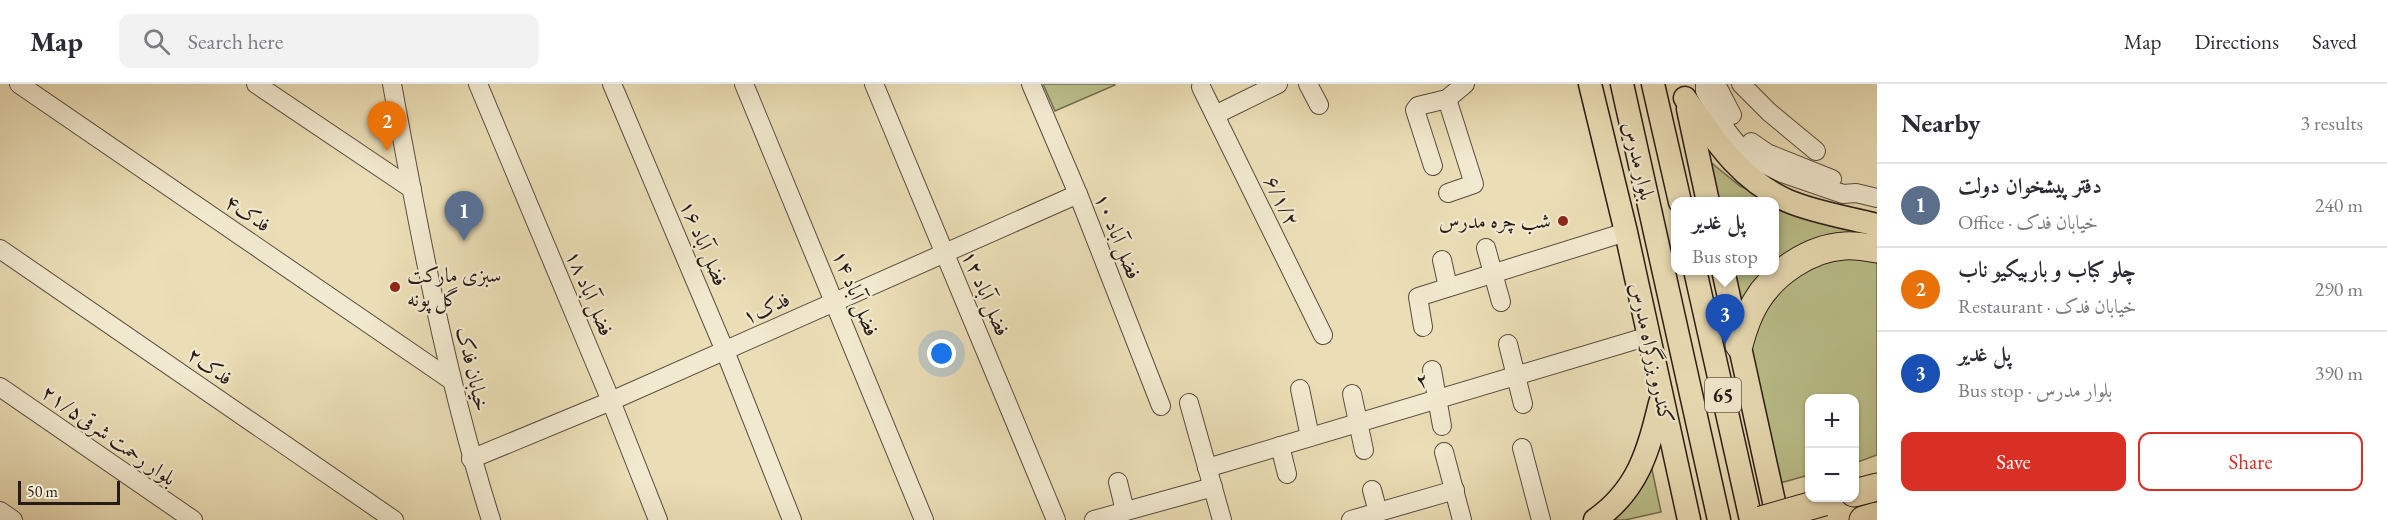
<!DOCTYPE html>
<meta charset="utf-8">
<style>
:root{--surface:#fff;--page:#f2f2f3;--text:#2b2b33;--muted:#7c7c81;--line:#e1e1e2;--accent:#d93025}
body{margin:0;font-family:"EB Garamond",Amiri,serif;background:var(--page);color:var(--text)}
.controls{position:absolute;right:18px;bottom:18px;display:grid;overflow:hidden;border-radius:12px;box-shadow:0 2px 4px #0004}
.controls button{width:54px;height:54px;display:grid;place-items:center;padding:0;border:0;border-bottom:2px solid var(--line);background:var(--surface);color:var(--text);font:30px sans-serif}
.scale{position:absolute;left:18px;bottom:15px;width:102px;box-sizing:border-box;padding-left:6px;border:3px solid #281c16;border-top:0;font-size:16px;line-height:21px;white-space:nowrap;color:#281c16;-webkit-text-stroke:4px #f2ead0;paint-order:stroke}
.you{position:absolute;left:942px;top:270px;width:21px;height:21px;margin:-15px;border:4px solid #fff;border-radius:50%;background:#1a73e8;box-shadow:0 0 0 9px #1a73e833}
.badge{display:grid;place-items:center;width:39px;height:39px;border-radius:50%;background:var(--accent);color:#fff;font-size:20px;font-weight:700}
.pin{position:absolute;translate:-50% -50px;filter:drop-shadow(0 2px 3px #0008)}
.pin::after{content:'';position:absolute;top:32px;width:21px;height:18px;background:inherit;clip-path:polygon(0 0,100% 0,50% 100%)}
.popup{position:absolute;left:1671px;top:113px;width:108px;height:78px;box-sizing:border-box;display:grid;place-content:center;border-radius:12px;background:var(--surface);filter:drop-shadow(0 2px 4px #0005);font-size:20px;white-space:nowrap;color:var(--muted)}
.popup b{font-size:22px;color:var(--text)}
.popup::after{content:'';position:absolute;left:50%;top:100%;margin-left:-12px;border:12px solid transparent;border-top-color:var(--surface)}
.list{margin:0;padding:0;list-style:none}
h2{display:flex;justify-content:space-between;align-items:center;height:78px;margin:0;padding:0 24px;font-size:26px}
h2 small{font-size:20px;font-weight:400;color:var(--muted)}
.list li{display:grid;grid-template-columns:39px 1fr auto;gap:18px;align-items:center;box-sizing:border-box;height:84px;padding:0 24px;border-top:2px solid var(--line)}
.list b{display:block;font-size:22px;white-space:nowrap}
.list p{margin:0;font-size:20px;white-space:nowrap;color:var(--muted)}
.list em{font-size:20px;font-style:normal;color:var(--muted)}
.actions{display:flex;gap:12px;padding:18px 24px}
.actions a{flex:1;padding:14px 0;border:2px solid var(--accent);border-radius:12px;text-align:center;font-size:21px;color:var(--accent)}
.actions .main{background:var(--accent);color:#fff}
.icon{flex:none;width:33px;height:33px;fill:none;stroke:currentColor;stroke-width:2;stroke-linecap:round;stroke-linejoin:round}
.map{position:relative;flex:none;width:1877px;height:436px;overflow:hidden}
header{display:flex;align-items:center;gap:36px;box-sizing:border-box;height:84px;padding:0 30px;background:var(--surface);border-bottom:2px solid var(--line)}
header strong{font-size:28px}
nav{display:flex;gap:33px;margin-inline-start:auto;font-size:21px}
.search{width:420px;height:54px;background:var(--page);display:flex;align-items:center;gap:15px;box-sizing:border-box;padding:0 21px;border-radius:12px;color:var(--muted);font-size:22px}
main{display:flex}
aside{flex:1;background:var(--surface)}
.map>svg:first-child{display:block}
.green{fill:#bbc08b;stroke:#726e50;stroke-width:1.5}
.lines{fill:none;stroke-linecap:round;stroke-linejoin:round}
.minor-casing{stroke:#594c3e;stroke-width:20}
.major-casing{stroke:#281c16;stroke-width:25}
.highway-casing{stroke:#281c16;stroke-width:29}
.minor{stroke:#f2ead0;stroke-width:18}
.major{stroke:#ebdeb6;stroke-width:22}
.highway{stroke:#ebdeb6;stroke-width:27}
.highway-bridge-casing{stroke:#281c16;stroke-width:29;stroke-linecap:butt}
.highway-bridge{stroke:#ebdeb6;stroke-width:27}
.poi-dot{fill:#8f2418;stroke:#f2ead0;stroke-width:2}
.labels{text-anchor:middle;stroke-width:4.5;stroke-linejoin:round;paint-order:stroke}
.shield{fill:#f2ead0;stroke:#655a4e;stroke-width:1.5}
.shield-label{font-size:20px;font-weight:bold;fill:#281c16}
.street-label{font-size:21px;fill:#281c16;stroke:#f2ead0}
.poi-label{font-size:21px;fill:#281c16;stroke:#f2ead0;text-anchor:end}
</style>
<header>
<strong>Map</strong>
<div class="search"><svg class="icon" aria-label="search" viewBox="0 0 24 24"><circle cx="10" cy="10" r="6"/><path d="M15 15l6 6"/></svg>Search here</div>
<nav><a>Map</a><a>Directions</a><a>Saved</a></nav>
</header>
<main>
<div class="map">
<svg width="1877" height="436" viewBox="0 0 1877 436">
<rect width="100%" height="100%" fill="#ebdeb6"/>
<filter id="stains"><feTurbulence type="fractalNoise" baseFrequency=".00333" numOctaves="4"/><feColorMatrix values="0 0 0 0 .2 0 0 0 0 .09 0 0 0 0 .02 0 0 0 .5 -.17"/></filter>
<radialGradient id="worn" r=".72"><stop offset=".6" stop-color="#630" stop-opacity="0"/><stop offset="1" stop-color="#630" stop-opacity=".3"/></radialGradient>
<g class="green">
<polygon points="1043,0 1115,0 1115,1 1055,27"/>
<polygon points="1703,72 1740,102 1771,117 1713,117"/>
<polygon points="1774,119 1877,148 1775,183"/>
<polygon points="1835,173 1877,175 1877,371 1855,379 1854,314 1810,314 1809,391 1773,401 1749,296 1753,243 1782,199"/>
<polygon points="1728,187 1769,187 1738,231"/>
<polygon points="1650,376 1661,428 1625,436 1608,436"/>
</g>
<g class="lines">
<defs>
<g id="minor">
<polyline points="19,0 451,296"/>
<polyline points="256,0 412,105"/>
<path d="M 392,0 C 419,147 446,294 491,436"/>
<polyline points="478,0 611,317 658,436"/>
<polyline points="612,0 725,267 792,436"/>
<polyline points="744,0 924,436"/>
<polyline points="874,0 1056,436"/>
<polyline points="1031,0 1078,110 1161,322"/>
<polyline points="1308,0 1319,21"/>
<polyline points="1705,0 1705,7 1727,47 1738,61 1756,76 1782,89 1843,110 1856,109 1877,114"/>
<polyline points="1716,0 1732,31"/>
<polyline points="1741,0 1769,28 1816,67"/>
<polyline points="1201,3 1323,251"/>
<polyline points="1447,15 1474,100 1448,109"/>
<polyline points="1215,31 1278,0"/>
<polyline points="1751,58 1767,69 1832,95"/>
<polyline points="1433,82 1415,26 1418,22 1447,15 1465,0"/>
<polyline points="1486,164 1501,218"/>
<polyline points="0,165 394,436"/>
<polyline points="1442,176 1448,203"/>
<polyline points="1423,243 1418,213 1626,148"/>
<polyline points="1508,260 1523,320"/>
<polyline points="1432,286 1442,342"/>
<polyline points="0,303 193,436"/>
<polyline points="1300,305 1310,353"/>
<polyline points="1352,310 1364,366"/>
<polyline points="1189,319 1222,436"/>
<polyline points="1280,362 1287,390"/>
<polyline points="1522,364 1541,436"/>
<polyline points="1444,368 1462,436"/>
<polyline points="471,375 611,317 1078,110"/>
<polyline points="1207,384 1649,252"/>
<polyline points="1118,398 1125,427"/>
<polyline points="1372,406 1378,428"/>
<polyline points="0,427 13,436"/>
<polyline points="1094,436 1213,403"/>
<polyline points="1351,436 1455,406"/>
</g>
<g id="major">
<polyline points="1590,0 1626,148 1689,436"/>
<polyline points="1622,0 1719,436"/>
<polyline points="1653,0 1680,118"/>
<path d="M 1685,14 C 1714,55 1740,96 1788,117 C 1813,128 1850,134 1877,141"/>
<polyline points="1688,25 1708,118"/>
<polyline points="1695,186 1751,436"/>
<polyline points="1723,186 1778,436"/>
<path d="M 1595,436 C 1638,406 1648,368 1660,319"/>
</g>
<g id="highway">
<path d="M 1739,261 C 1743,246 1748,231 1756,218 C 1773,189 1810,164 1844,162 C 1855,161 1866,163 1877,165"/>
<polyline points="1854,409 1877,403"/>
<polyline points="1863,436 1877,432"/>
</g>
</defs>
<use href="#minor" class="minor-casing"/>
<use href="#major" class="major-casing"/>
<use href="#highway" class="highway-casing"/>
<use href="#minor" class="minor"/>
<use href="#major" class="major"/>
<use href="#highway" class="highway"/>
<defs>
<polyline id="highway-bridge" points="1761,436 1824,418"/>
</defs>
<use href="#highway-bridge" class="highway-bridge-casing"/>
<use href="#highway-bridge" class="highway-bridge"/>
</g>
<g class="poi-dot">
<circle cx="1563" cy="137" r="6"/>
<circle cx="395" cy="203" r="6"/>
</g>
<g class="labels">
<rect class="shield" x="1705" y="294" width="36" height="34" rx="4.5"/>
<g class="shield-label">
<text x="1723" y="318">65</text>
</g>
<g class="street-label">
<text transform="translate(1639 77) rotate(77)" y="7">بلوار مدرس</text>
<text transform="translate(1282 117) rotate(64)" y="7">۶/۱/۲</text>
<text transform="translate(248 129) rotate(34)" y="7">فدک۴</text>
<text transform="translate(1118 152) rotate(68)" y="7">فضل آباد ۱۰</text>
<text transform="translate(704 159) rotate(67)" y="7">فضل آباد ۱۶</text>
<text transform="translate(590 209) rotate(67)" y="7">فضل آباد ۱۸</text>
<text transform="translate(856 209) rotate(68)" y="7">فضل آباد ۱۴</text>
<text transform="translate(986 209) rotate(67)" y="7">فضل آباد ۱۲</text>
<text transform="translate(766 224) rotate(-24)" y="7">فدک۱</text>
<text transform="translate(1652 269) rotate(78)" y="7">کندرو بزرگراه مدرس</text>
<text transform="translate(210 282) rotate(35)" y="7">فدک۲</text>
<text transform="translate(473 285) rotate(77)" y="7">خیابان فدک</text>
<text transform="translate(1422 296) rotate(-17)" y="7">۲</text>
<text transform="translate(109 351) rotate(35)" y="7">بلوار رحمت شرقی۲۱/۵</text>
</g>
<g class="poi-label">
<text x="1551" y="144">شب چره مدرس</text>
<text x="407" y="198" text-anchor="start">سبزی مارکت<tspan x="407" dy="24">گل پونه</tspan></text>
</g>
</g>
<rect width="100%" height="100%" filter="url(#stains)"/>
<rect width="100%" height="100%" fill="url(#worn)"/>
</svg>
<div class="controls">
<button>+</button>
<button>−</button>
</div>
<div class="scale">50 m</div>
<div class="you"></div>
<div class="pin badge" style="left:464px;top:157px;background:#5c6f8a">1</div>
<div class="pin badge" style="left:387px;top:67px;background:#e8710a">2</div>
<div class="pin badge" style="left:1725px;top:260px;background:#1a4fb4">3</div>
<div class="popup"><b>پل غدیر</b>Bus stop</div>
</div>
<aside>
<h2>Nearby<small>3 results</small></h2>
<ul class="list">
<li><span class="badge" style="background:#5c6f8a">1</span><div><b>دفتر پیشخوان دولت</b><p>Office · خیابان فدک</p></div><em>240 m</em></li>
<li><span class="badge" style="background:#e8710a">2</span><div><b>چلو کباب و باربیکیو ناب</b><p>Restaurant · خیابان فدک</p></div><em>290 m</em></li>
<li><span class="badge" style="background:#1a4fb4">3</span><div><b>پل غدیر</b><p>Bus stop · بلوار مدرس</p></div><em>390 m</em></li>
</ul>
<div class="actions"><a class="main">Save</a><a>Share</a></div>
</aside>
</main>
